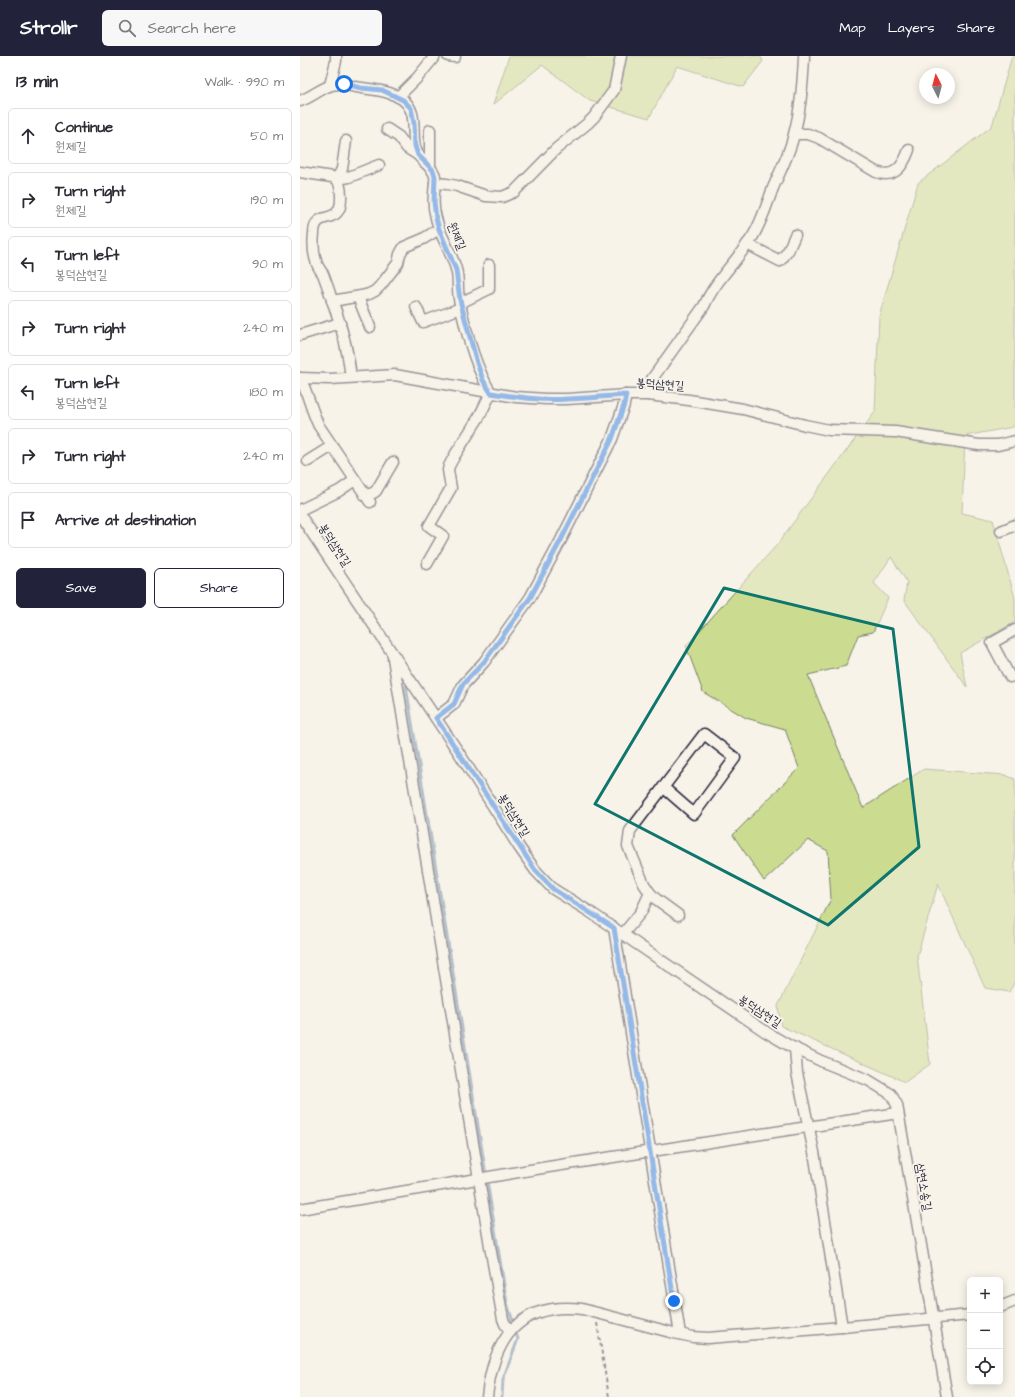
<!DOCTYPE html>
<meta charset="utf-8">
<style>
:root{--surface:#fff;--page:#f7f7f7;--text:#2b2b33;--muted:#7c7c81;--line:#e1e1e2;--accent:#22223b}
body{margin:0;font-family:"Architects Daughter","Poor Story",sans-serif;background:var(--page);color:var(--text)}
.controls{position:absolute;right:12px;bottom:12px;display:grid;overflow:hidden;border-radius:6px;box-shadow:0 2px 10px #0003}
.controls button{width:36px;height:36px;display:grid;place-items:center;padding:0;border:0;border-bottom:1px solid var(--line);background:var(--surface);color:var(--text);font:20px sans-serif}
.compass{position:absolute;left:619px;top:12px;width:36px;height:36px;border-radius:50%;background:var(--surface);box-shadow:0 2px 10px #0003;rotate:354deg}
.stop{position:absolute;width:12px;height:12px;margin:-9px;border:3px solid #1a73e8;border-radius:50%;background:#fff}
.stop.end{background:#1a73e8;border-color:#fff;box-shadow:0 1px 4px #0008}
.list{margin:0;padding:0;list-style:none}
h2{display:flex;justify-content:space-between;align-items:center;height:52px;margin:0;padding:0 16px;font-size:17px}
h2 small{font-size:13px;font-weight:400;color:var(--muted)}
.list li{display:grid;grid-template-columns:26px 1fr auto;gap:12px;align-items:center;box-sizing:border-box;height:56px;margin:0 8px 8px;padding:0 8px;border:1px solid var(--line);border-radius:6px}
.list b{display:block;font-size:15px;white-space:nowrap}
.list p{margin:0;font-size:13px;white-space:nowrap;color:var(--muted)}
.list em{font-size:13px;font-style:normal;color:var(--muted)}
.actions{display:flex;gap:8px;padding:12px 16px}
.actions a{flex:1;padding:9px 0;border:1px solid var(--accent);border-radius:6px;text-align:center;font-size:14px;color:var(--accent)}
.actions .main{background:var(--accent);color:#fff}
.icon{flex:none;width:22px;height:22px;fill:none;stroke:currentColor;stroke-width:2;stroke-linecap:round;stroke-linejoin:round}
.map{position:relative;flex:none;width:715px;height:1341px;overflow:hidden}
header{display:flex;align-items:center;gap:24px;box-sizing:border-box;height:56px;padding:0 20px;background:var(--accent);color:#fff}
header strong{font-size:19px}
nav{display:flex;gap:22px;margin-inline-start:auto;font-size:14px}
.search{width:280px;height:36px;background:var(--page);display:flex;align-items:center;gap:10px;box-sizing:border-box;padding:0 14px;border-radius:6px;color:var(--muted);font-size:15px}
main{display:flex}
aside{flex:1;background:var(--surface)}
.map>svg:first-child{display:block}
.green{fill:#cbdc91;stroke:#767f66}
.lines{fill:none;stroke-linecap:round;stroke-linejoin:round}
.stream{stroke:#6483a6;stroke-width:3}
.minor-casing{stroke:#22223b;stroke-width:13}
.path{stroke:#22223b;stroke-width:2;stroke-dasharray:4 3;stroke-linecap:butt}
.minor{stroke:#f7f3e8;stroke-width:10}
.route{stroke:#1a73e8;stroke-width:5}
.marked{fill:none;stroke:#0f766e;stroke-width:3;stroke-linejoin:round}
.labels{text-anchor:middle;stroke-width:4;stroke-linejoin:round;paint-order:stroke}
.street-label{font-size:12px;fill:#22223b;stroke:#f7f3e8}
</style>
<header>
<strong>Strollr</strong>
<div class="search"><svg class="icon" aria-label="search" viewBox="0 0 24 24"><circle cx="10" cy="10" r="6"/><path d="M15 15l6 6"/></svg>Search here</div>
<nav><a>Map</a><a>Layers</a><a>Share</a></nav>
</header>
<main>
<aside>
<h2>13 min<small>Walk · 990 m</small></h2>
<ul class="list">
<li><svg class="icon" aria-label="ahead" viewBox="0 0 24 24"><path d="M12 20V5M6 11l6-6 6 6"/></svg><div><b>Continue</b><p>원제길</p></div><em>50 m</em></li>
<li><svg class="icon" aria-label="right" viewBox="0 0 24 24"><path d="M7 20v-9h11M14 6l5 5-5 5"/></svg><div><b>Turn right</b><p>원제길</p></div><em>190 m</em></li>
<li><svg class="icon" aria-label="left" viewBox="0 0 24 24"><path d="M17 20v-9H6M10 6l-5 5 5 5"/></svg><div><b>Turn left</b><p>봉덕삼현길</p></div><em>90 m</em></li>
<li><svg class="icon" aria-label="right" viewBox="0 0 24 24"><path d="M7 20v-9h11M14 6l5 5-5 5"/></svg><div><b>Turn right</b></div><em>240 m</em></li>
<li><svg class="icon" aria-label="left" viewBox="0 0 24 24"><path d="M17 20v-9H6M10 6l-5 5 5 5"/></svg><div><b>Turn left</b><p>봉덕삼현길</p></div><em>180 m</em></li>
<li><svg class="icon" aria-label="right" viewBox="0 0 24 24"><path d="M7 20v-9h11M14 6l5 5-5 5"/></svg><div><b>Turn right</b></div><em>240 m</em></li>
<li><svg class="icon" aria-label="arrive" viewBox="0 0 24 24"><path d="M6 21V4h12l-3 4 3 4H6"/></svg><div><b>Arrive at destination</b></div></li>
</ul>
<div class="actions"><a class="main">Save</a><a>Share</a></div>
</aside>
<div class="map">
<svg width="715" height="1341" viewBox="0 0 715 1341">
<rect width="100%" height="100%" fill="#f7f3e8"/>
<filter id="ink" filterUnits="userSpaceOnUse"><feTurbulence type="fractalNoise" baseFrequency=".025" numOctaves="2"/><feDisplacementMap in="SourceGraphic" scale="8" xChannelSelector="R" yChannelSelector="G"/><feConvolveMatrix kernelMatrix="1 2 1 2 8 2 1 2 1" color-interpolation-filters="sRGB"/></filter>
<g filter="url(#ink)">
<g class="green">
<polygon points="209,0 460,0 463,5 443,31 377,10 349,62 290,45 242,9 193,49"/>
<polygon points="712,0 715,0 715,367 713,371 665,380 662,457 693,464 715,542 715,566 660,597 667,631 604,544 607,526 591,501 574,527 588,542 573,576 558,579 546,610 508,619 563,752 624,713 705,719 715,723 715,925 709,936 685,932 638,828 617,900 630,1008 605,1026 481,970 478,950 531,843 528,795 508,784 464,825 433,779 499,712 485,673 446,662 403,636 386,590 476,490 575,356 579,260 618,127 692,70"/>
</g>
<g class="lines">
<g class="stream">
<polyline points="106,630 207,1247 214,1269"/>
<polyline points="202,1341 203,1323 218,1283 215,1274"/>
</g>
<defs>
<g id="minor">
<polyline points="148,0 155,1"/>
<polyline points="30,29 36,5 36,0"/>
<polyline points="98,41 118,21 135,0"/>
<path d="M 0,45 C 12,41 21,32 32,29 C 42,26 52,31 62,32 C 76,34 90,35 102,43 C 119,56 111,74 115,91 C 119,107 132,108 135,120 C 136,126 134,132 134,138 C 133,146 134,155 136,162 C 140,180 151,195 156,213 C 159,222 157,233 159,243 C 165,272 175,311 191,337 L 179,361 L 155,399 L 149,410 L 148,414 L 151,432 L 129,470 L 143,480 L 127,508"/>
<polyline points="87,73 99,81 107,92 118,99"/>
<polyline points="130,74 130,111"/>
<path d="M 495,78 L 508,78 L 519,82 L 576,116 C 595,123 603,110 609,94"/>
<path d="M 0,116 L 32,121 L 37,123 C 40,128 41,134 41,140 C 42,173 15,151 14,177 C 13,186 13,196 16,205 C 17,209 20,214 23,218 C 26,226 29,234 31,241 C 41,268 48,293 51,321"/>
<polyline points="37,123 49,121 79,109"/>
<polyline points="37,123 42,113 46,85"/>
<polyline points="135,127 147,128 157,130 186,140 202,141 214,136 256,93 288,67 294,61 314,34 321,0"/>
<polyline points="447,188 480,205 488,195 495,179"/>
<polyline points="58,241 70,271"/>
<polyline points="32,245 61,240 69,238 75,235 81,229 98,207 100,198 104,191 123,183 139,173"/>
<polyline points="160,247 189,233 189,209"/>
<polyline points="116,251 123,266 161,252"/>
<polyline points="0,279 40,267"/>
<polyline points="0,322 30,323 95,319 216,341 246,343 267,343 326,339 348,339 389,344 443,353 505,369 529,374 595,376 679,389 698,389 715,385"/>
<path d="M 0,322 C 8,337 11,354 19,370 L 70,446"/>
<path d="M 348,339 L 352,323 L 404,250 C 416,223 438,204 453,180 C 462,165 467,148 473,132 C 480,115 490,97 494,78 C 501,53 503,26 504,0"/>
<polyline points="8,405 32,390"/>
<polyline points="65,439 73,437 76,435 93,406"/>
<polyline points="0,454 39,435 55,424"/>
<polyline points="0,459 161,700 219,791 235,814 253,833 290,856 466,976 490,990 521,1005 568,1024 591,1038 597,1049 647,1341"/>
<polyline points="701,475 715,469"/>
<polyline points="93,602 191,1196 203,1263 205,1268 210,1275"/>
<polyline points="710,621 692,587 715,574"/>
<polyline points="136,662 154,648 163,629 184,606 230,542 261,484 312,383 324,349 326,339"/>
<polyline points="350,837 356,843 378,859"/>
<polyline points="314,872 380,1278"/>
<polyline points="323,878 341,856 350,837 344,828 328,790 330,775 404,678 435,702 394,758 363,731"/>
<polyline points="495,992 497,1017 514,1096 542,1271"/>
<polyline points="0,1153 242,1112 598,1057"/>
<polyline points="700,1251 715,1245"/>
<path d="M 187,1341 C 193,1284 219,1245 282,1253 L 374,1277 L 393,1281 L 408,1282 L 542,1271 L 670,1259"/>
</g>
</defs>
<use href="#minor" class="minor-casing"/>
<polyline class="path" points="297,1267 309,1341"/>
<use href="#minor" class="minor"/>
</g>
</g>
<g class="lines" filter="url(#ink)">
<path class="route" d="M 44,28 L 61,32 L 82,34 L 103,44 L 111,52 L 114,67 L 115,90 L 118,99 L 133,114 L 135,121 L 134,146 L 136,162 L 139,173 L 156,214 L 160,244 L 177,307 L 183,324 L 191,337 C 216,341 242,345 267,343 C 287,343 306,340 326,339 L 324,349 L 312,383 L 261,484 L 230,542 L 184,606 L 163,628 L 154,648 L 136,662 L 235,814 L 253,833 L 314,872 L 374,1245"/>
</g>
<path d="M0 0H715V1341H0ZM 424,532 L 593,573 L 619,791 L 528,869 L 295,748 Z" fill="#f7f3e8" fill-opacity=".55" fill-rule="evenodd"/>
<path class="marked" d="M 424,532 L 593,573 L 619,791 L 528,869 L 295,748 Z"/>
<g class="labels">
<g class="street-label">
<text transform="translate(157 180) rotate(67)" y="4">원제길</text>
<text transform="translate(360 328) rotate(4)" y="4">봉덕삼현길</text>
<text transform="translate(35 489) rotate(57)" y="4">봉덕삼현길</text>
<text transform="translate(214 759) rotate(58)" y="4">봉덕삼현길</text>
<text transform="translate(460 955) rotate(33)" y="4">봉덕삼현길</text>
<text transform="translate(624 1131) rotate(80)" y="4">삼현소송길</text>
</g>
</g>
</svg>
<div class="controls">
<button>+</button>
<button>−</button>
<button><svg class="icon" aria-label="locate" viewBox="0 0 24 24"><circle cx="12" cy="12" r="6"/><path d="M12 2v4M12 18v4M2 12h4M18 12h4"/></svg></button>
</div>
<svg class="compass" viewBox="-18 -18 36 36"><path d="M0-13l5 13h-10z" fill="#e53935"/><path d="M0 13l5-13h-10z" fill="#7c7c81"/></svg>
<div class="stop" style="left:44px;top:28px"></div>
<div class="stop end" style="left:374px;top:1245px"></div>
</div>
</main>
